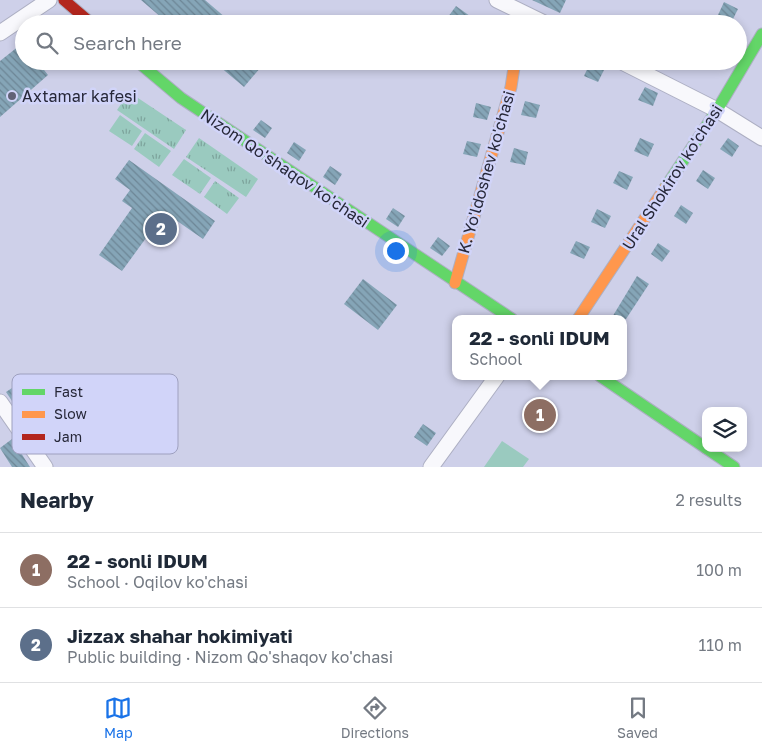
<!DOCTYPE html>
<meta charset="utf-8">
<style>
:root{--surface:#fff;--page:#f6f6f7;--text:#1f2937;--muted:#747a83;--line:#e0e1e3;--accent:#1a73e8}
body{margin:0;font-family:"Golos Text",sans-serif;background:var(--page);color:var(--text)}
.controls{position:absolute;right:15px;bottom:15px;display:grid;overflow:hidden;border-radius:10px;box-shadow:0 2px 8px #0003}
.controls button{width:45px;height:45px;display:grid;place-items:center;padding:0;border:0;border-bottom:1px solid var(--line);background:var(--surface);color:var(--text);font:25px sans-serif}
.you{position:absolute;left:395px;top:250px;width:18px;height:18px;margin:-12px;border:4px solid #fff;border-radius:50%;background:#1a73e8;box-shadow:0 0 0 8px #1a73e833}
.badge{display:grid;place-items:center;width:32px;height:32px;border-radius:50%;background:var(--accent);color:#fff;font-size:16px;font-weight:700}
.pin{position:absolute;translate:-50% -50%;border:2px solid #fff;box-shadow:0 1px 5px #0006}
.popup{position:absolute;left:452px;top:315px;width:175px;height:65px;box-sizing:border-box;display:grid;place-content:center;border-radius:10px;background:var(--surface);filter:drop-shadow(0 1px 4px #0005);font-size:16px;white-space:nowrap;color:var(--muted)}
.popup b{font-size:19px;color:var(--text)}
.popup::after{content:'';position:absolute;left:50%;top:100%;margin-left:-10px;border:10px solid transparent;border-top-color:var(--surface)}
.list{margin:0;padding:0;list-style:none}
h2{display:flex;justify-content:space-between;align-items:center;height:65px;margin:0;padding:0 20px;font-size:21px}
h2 small{font-size:16px;font-weight:400;color:var(--muted)}
.list li{display:grid;grid-template-columns:32px 1fr auto;gap:15px;align-items:center;box-sizing:border-box;height:75px;padding:0 20px;border-top:1px solid var(--line)}
.list b{display:block;font-size:19px;white-space:nowrap}
.list p{margin:0;font-size:16px;white-space:nowrap;color:var(--muted)}
.list em{font-size:16px;font-style:normal;color:var(--muted)}
.icon{flex:none;width:28px;height:28px;fill:none;stroke:currentColor;stroke-width:2;stroke-linecap:round;stroke-linejoin:round}
.map{position:relative;flex:none;width:762px;height:467px;overflow:hidden}
.search{position:absolute;background:var(--surface);box-shadow:0 2px 8px #0003;left:15px;right:15px;top:15px;height:55px;display:flex;align-items:center;gap:12px;box-sizing:border-box;padding:0 18px;border-radius:28px;color:var(--muted);font-size:19px}
.sheet{height:215px;background:var(--surface)}
nav{display:flex;justify-content:space-around;align-items:center;box-sizing:border-box;height:70px;border-top:1px solid var(--line);background:var(--surface);font-size:14px;color:var(--muted)}
nav a{display:grid;justify-items:center;gap:2px}
nav .on{color:var(--accent)}
.map>svg:first-child{display:block}
.grass{fill:url(#grass-tufts)}
.pitch{fill:#9acabf}
.building{fill:url(#building-back-hatch)}
.lines{fill:none;stroke-linecap:round;stroke-linejoin:round}
.street-casing{stroke:#adafc3;stroke-width:17}
.fast-casing{stroke:#adafc3;stroke-width:13}
.slow-casing{stroke:#adafc3;stroke-width:13}
.jam-casing{stroke:#adafc3;stroke-width:13}
.street{stroke:#f8f8fc;stroke-width:15}
.fast{stroke:#63d668;stroke-width:11}
.slow{stroke:#ff974d;stroke-width:11}
.jam{stroke:#b3261e;stroke-width:11}
.poi-dot{fill:#616276;stroke:#d1d4f9;stroke-width:2}
.labels{text-anchor:middle;stroke-width:5;stroke-linejoin:round;paint-order:stroke}
.poi-label{font-size:16px;fill:#262738;stroke:#d1d4f9;text-anchor:start}
.street-label{font-size:16px;fill:#262738;stroke:#d1d4f9}
.key{fill:#d1d4f9;stroke:#9ea0bf;stroke-width:1}
.key-label{font-size:14px;fill:#262738}
</style>
<div class="map">
<svg width="762" height="467" viewBox="0 0 762 467">
<defs>
<pattern id="grass-tufts" width="24" height="20" patternUnits="userSpaceOnUse" patternTransform="scale(1.25)"><rect width="24" height="20" fill="#9acabf"/><path d="M3 7l-1-3M5 7V3M7 7l1-3M15 17l-1-3M17 17v-4M19 17l1-3" fill="none" stroke="#7da49c"/></pattern>
<pattern id="building-back-hatch" width="6" height="6" patternUnits="userSpaceOnUse" patternTransform="scale(1.25)"><rect width="6" height="6" fill="#85a5b7"/><path d="M-1 5l2 2M0 0l6 6M5-1l2 2" fill="none" stroke="#6d8696"/></pattern>
</defs>
<rect width="100%" height="100%" fill="#ced0e9"/>
<g class="grass">
<polygon points="129,92 186,130 174,149 117,110"/>
<polygon points="120,115 142,131 132,146 109,131"/>
<polygon points="145,133 171,151 159,167 134,149"/>
<polygon points="199,138 258,179 246,197 186,157"/>
<polygon points="184,159 211,178 200,194 172,175"/>
<polygon points="215,181 239,198 227,214 204,197"/>
</g>
<polygon class="pitch" points="502,441 529,459 523,467 484,467"/>
<g class="building">
<polygon points="141,0 205,0 233,24 169,24"/>
<polygon points="532,0 566,0 560,13"/>
<polygon points="724,2 738,9 732,21 718,15"/>
<polygon points="456,6 481,24 458,24 448,17"/>
<polygon points="24,42 24,61 37,61 48,75 0,117 0,61"/>
<polygon points="213,61 266,61 244,87"/>
<polygon points="590,63 604,70 598,82 584,76"/>
<polygon points="645,87 658,93 653,106 638,100"/>
<polygon points="525,101 540,105 536,118 521,115"/>
<polygon points="476,103 491,107 487,120 473,117"/>
<polygon points="261,120 272,128 265,138 253,130"/>
<polygon points="640,138 654,144 648,157 634,151"/>
<polygon points="728,138 739,146 732,157 720,149"/>
<polygon points="467,141 481,144 477,157 463,154"/>
<polygon points="294,142 306,150 299,161 287,153"/>
<polygon points="514,148 528,152 525,165 510,162"/>
<polygon points="129,160 215,221 203,239 170,216 159,231 154,227 122,271 99,255 132,208 122,201 130,190 115,179"/>
<polygon points="330,166 342,174 335,185 323,177"/>
<polygon points="703,170 715,178 708,189 696,181"/>
<polygon points="619,171 633,177 627,190 613,183"/>
<polygon points="681,205 693,213 686,224 674,216"/>
<polygon points="393,208 405,216 398,227 386,219"/>
<polygon points="597,209 611,216 605,228 591,222"/>
<polygon points="438,237 450,246 442,256 430,248"/>
<polygon points="576,241 590,247 584,259 570,253"/>
<polygon points="658,243 670,251 662,262 651,254"/>
<polygon points="637,276 649,284 626,319 611,319"/>
<polygon points="363,279 397,305 378,330 344,304"/>
<polygon points="18,384 60,445 47,453 6,392"/>
<polygon points="423,424 436,433 427,446 414,437"/>
<polygon points="12,439 30,467 12,467 0,448"/>
</g>
<g class="lines">
<defs>
<g id="street">
<polyline points="497,0 546,24"/>
<polyline points="0,33 49,0"/>
<polyline points="620,61 717,110 762,138"/>
<polyline points="0,402 45,467"/>
<polyline points="431,467 497,376"/>
</g>
<g id="fast">
<polyline points="137,61 181,98 512,319"/>
<polyline points="665,188 717,110 762,34"/>
<polyline points="600,376 706,448"/>
<polyline points="706,448 734,467"/>
</g>
<g id="slow">
<polyline points="455,283 511,87 515,61"/>
<polyline points="578,319 665,188"/>
</g>
<polyline id="jam" points="64,0 92,24"/>
</defs>
<use href="#street" class="street-casing"/>
<use href="#fast" class="fast-casing"/>
<use href="#slow" class="slow-casing"/>
<use href="#jam" class="jam-casing"/>
<use href="#street" class="street"/>
<use href="#fast" class="fast"/>
<use href="#slow" class="slow"/>
<use href="#jam" class="jam"/>
</g>
<circle class="poi-dot" cx="12" cy="96" r="5"/>
<g class="labels">
<g class="poi-label">
<text x="22" y="102">Axtamar kafesi</text>
</g>
<g class="street-label">
<text transform="translate(285 168) rotate(34)" y="6">Nizom Qo'shaqov ko'chasi</text>
<text transform="translate(486 172) rotate(-74)" y="6">K. Yo'ldoshev ko'chasi</text>
<text transform="translate(672 177) rotate(-57)" y="6">Ural Shokirov ko'chasi</text>
</g>
</g>
<rect x="12" y="374" width="166" height="80" rx="8" class="key"/>
<rect x="22" y="389" width="23" height="6" fill="#63d668"/>
<rect x="22" y="411" width="23" height="7" fill="#ff974d"/>
<rect x="22" y="434" width="23" height="6" fill="#b3261e"/>
<g class="key-label">
<text x="54" y="397">Fast</text>
<text x="54" y="419">Slow</text>
<text x="54" y="442">Jam</text>
</g>
</svg>
<div class="controls">
<button><svg class="icon" aria-label="layers" viewBox="0 0 24 24"><path d="M12 4l9 5-9 5-9-5zM3 14l9 5 9-5"/></svg></button>
</div>
<div class="you"></div>
<div class="pin badge" style="left:540px;top:415px;background:#8d6e63">1</div>
<div class="popup"><b>22 - sonli IDUM</b>School</div>
<div class="pin badge" style="left:161px;top:229px;background:#5c6f8a">2</div>
<div class="search"><svg class="icon" aria-label="search" viewBox="0 0 24 24"><circle cx="10" cy="10" r="6"/><path d="M15 15l6 6"/></svg>Search here</div>
</div>
<section class="sheet">
<h2>Nearby<small>2 results</small></h2>
<ul class="list">
<li><span class="badge" style="background:#8d6e63">1</span><div><b>22 - sonli IDUM</b><p>School · Oqilov ko'chasi</p></div><em>100 m</em></li>
<li><span class="badge" style="background:#5c6f8a">2</span><div><b>Jizzax shahar hokimiyati</b><p>Public building · Nizom Qo'shaqov ko'chasi</p></div><em>110 m</em></li>
</ul>
</section>
<nav>
<a class="on"><svg class="icon" aria-label="map" viewBox="0 0 24 24"><path d="M3 6l6-2 6 2 6-2v14l-6 2-6-2-6 2zM9 4v14M15 6v14"/></svg>Map</a>
<a><svg class="icon" aria-label="directions" viewBox="0 0 24 24"><path d="M12 3l9 9-9 9-9-9zM9 14v-3h6M13 9l2 2-2 2"/></svg>Directions</a>
<a><svg class="icon" aria-label="saved" viewBox="0 0 24 24"><path d="M7 4h10v16l-5-4-5 4z"/></svg>Saved</a>
</nav>
